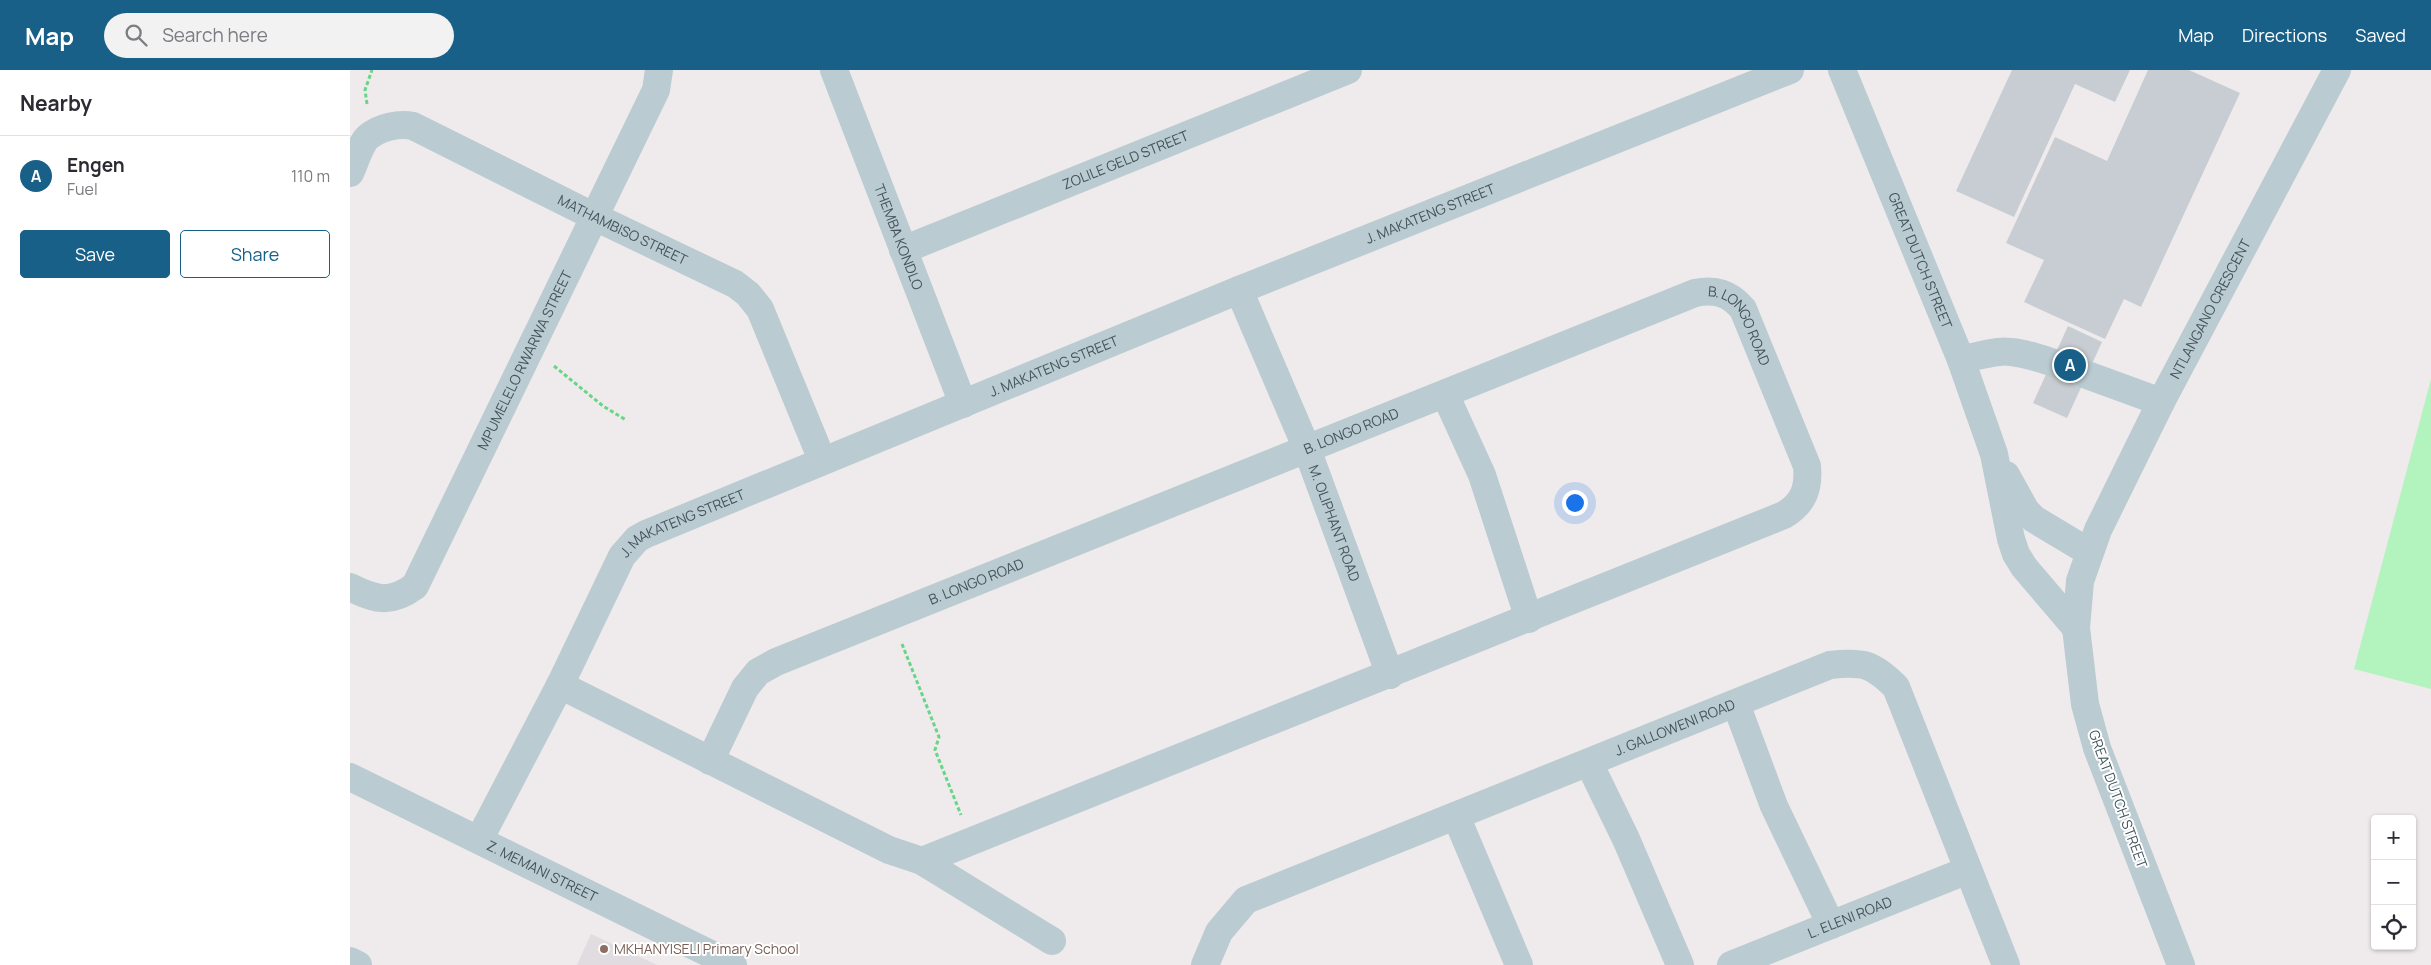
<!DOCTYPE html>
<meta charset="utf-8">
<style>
:root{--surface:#fff;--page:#f2f2f3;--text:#2b2b33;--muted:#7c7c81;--line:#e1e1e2;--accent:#196088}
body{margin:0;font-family:Manrope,sans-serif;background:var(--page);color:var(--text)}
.controls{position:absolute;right:15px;bottom:15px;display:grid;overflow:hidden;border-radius:5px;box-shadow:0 1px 4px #0004}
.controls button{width:45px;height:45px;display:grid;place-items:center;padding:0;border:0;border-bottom:1px solid var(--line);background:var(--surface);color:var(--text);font:25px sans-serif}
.you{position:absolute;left:1224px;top:432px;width:18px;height:18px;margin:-12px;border:4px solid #fff;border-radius:50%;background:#1a73e8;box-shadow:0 0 0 8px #1a73e833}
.badge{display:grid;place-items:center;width:32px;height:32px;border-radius:50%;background:var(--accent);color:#fff;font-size:16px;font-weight:700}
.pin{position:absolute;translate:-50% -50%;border:2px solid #fff;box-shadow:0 1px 5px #0006}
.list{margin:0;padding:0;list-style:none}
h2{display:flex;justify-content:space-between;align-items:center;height:65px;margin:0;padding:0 20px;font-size:21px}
h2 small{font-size:16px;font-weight:400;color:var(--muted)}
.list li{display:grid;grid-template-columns:32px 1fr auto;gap:15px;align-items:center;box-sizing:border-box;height:80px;padding:0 20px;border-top:1px solid var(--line)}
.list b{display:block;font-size:19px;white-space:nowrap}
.list p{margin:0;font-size:16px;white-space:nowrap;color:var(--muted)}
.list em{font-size:16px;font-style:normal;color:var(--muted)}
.actions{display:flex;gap:10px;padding:15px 20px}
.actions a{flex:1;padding:11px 0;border:1px solid var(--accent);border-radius:5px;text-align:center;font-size:18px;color:var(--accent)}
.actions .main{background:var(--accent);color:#fff}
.icon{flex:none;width:28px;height:28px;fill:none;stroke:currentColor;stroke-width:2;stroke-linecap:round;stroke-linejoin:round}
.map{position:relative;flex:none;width:2081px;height:895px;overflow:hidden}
header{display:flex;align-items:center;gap:30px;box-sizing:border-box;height:70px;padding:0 25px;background:var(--accent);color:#fff}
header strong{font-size:24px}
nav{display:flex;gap:28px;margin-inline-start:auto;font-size:18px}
.search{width:350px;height:45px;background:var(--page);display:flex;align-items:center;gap:12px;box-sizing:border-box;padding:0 18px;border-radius:28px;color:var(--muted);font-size:19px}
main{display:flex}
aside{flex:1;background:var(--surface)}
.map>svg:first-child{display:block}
.education{fill:#e0dcdf}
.green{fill:#b3f3be}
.building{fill:#c7cdd2}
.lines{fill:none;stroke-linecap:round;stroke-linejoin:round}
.minor-tunnel{stroke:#c4c6c8;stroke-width:28;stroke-dasharray:28 14;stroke-linecap:butt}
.path{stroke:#68d587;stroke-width:3;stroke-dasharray:4 2.5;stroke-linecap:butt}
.minor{stroke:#bacbd1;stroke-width:28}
.education-dot{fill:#8d6e63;stroke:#fff;stroke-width:2}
.labels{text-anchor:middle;stroke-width:4;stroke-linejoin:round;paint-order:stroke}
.street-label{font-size:14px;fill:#42555b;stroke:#fff}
.education-label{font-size:14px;fill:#785e54;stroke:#fff;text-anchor:start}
</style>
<header>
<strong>Map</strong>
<div class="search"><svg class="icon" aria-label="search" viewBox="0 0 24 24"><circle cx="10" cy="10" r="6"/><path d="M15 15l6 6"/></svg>Search here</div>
<nav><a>Map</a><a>Directions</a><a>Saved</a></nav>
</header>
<main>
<aside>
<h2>Nearby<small></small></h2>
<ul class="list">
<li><span class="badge">A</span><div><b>Engen</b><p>Fuel</p></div><em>110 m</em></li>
</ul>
<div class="actions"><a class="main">Save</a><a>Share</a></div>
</aside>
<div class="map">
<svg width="2081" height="895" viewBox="0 0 2081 895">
<rect width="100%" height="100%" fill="#efebec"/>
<polygon class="education" points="241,864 307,895 227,895"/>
<polygon class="green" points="2081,309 2081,619 2004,599"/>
<g class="building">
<polygon points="1662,0 1780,0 1765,32 1725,14 1664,147 1606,121"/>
<polygon points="1798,0 1839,0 1890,23 1791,237 1774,229 1755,269 1674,232 1694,190 1656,173 1705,67 1757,91"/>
<polygon points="1718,256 1752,272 1717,348 1683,333"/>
</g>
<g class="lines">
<polyline class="minor-tunnel" points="1701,292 1737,305"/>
<g class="path">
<polyline points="17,34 15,20 22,0"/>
<polyline points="204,296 253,336 276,350"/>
<polyline points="552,574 589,667 585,680 611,745"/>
</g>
<g class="minor">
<path id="s1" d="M 484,0 L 613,334"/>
<path id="s2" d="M 1492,0 L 1611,290 L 1644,384 L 1661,469 L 1666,484 L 1674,497 L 1726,558"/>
<path id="s3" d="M 0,103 C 5,93 10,74 18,67 C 30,57 49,53 63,56 L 245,147 L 385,214 L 398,224 L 410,239 L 472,390"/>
<path id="s4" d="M 553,180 L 998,0"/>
<path id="s5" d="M 889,220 L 957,379 L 1040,605"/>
<path d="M 1611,290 C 1655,279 1658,278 1701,292"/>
<polyline points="1737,305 1811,332"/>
<polyline points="1095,324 1132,405 1179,549"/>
<polyline points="1656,405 1676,441 1684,449 1739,482"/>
<path id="s6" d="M 0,517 C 25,530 41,534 65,516 L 306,20 L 309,0"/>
<polyline points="210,615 539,780 572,791 702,871"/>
<polyline points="1386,634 1424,736 1481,855"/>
<path id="s7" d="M 360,691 L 395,618 L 408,602 L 426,592 L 1345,223 C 1366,219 1379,223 1393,239 L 1457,396 C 1459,418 1454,433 1434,445 L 572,791"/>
<polyline points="1239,693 1276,769 1330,895"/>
<path id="s8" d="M 0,707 L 383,895"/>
<polyline points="1106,746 1169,895"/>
<path id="s9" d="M 129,770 L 210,615 L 272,486 L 287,469 L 296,464 L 889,220 L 1440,0"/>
<polyline points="0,891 8,895"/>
<path id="s10" d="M 855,895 L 869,862 L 896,830 L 1480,595 C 1513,591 1523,594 1546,617 L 1656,895"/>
<path id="s11" d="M 1381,895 L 1618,800"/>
<path id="s12" d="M 1831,895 L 1747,678 L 1735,634 L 1726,558 L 1730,511 L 1748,460 L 1811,332 L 1987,0"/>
</g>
</g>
<circle class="education-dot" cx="254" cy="879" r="5"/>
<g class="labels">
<g class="street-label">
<text dy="5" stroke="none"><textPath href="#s4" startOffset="240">ZOLILE GELD STREET</textPath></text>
<text dy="5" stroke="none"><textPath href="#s9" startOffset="1198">J. MAKATENG STREET</textPath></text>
<text dy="5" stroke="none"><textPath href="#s3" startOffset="322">MATHAMBISO STREET</textPath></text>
<text dy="5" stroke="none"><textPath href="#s1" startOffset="179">THEMBA KONDLO</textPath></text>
<text dy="5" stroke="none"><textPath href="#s2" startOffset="206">GREAT DUTCH STREET</textPath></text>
<text dy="5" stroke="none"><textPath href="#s12" startOffset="704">NTLANGANO CRESCENT</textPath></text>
<text dy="5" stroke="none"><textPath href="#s7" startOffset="1176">B. LONGO ROAD</textPath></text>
<text dy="5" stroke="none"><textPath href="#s6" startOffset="321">MPUMELELO RWARWA STREET</textPath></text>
<text dy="5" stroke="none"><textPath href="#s9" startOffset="792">J. MAKATENG STREET</textPath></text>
<text dy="5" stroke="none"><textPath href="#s7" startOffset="742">B. LONGO ROAD</textPath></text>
<text dy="5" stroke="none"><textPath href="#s5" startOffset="252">M. OLIPHANT ROAD</textPath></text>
<text dy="5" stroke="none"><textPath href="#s9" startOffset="388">J. MAKATENG STREET</textPath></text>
<text dy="5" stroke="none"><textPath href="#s7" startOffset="338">B. LONGO ROAD</textPath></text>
<text dy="5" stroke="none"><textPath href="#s10" startOffset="540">J. GALLOWENI ROAD</textPath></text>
<text transform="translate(1768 729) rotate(70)" y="5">GREAT DUTCH STREET</text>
<text dy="5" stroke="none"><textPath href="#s8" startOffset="214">Z. MEMANI STREET</textPath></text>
<text dy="5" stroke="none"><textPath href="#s11" startOffset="128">L. ELENI ROAD</textPath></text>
</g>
<g class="education-label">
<text x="264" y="884">MKHANYISELI Primary School</text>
</g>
</g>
</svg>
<div class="controls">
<button>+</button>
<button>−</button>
<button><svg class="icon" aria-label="locate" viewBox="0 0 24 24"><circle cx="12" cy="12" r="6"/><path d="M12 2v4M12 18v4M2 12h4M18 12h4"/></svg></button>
</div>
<div class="you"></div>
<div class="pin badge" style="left:1720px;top:295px">A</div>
</div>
</main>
